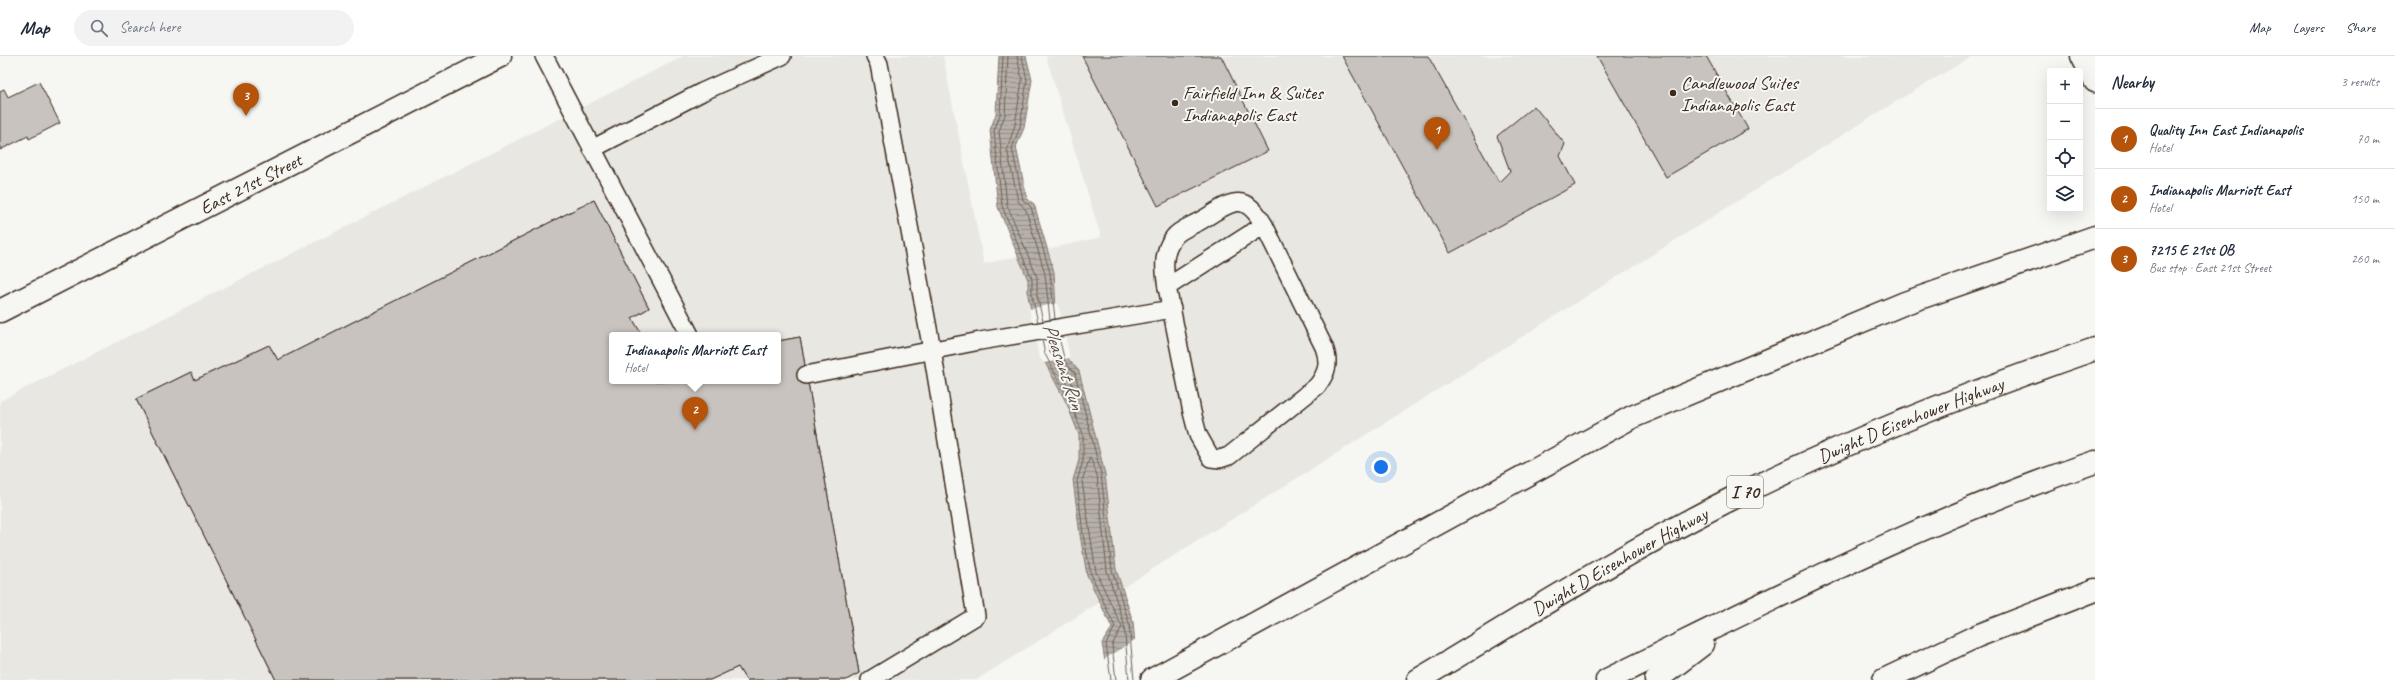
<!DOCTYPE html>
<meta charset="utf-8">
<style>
:root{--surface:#fff;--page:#f2f2f3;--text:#1f2937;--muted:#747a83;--line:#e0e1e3;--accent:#b45309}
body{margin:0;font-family:Caveat,sans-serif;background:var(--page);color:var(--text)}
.controls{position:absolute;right:12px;top:12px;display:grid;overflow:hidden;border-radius:4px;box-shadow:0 4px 16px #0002}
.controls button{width:36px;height:36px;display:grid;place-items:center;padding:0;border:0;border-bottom:1px solid var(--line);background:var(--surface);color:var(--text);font:20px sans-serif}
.you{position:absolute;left:1381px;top:411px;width:14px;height:14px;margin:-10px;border:3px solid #fff;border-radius:50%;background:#1a73e8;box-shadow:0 0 0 6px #1a73e833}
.badge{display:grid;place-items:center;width:26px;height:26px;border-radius:50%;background:var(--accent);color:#fff;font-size:13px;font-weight:700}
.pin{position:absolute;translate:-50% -33px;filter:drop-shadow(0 1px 2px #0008)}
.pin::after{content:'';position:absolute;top:21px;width:14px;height:12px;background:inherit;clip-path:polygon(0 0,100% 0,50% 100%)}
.popup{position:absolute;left:609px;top:276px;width:172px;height:52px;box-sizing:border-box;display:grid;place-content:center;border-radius:4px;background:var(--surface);filter:drop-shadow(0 1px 3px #0005);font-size:13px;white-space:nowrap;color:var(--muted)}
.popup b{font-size:15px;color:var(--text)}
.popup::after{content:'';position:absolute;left:50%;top:100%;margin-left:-8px;border:8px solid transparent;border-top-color:var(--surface)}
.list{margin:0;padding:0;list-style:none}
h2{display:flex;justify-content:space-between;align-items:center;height:52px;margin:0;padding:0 16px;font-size:17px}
h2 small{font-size:13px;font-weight:400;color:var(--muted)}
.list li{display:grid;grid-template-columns:26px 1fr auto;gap:12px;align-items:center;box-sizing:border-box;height:60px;padding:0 16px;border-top:1px solid var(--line)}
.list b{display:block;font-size:15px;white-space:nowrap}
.list p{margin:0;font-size:13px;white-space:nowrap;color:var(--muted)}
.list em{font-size:13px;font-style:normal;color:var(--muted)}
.icon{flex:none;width:22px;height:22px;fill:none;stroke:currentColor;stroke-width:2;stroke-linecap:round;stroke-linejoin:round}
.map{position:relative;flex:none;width:2095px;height:624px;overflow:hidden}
header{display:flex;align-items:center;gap:24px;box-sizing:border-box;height:56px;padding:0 20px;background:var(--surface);border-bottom:1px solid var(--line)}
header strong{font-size:19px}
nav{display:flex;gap:22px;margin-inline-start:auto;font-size:14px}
.search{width:280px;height:36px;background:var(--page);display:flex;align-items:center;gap:10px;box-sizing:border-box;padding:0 14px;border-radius:22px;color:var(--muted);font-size:15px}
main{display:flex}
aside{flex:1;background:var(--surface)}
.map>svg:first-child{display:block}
.built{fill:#e8e7e2;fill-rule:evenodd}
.water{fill:url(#water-rules);stroke:#857a71}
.pier{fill:#f6f6f2}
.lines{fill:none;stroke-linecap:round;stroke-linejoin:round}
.shore{stroke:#6c6056;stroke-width:1}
.building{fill:#c8c3be;stroke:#3b2a1e;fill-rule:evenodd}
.lane-casing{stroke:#3b2a1e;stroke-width:20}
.street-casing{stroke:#3b2a1e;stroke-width:25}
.secondary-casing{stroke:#3b2a1e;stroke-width:25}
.highway-casing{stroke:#3b2a1e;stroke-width:25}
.lane{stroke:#f6f6f2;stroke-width:17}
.street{stroke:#f6f6f2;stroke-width:22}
.secondary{stroke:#f6f6f2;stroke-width:22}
.highway{stroke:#f6f6f2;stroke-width:22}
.poi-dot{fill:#3b2a1e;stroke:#f6f6f2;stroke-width:1.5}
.labels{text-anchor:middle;stroke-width:4;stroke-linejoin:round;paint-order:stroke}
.shield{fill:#f6f6f2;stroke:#73675e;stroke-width:1}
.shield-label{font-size:18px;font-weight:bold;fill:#3b2a1e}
.poi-label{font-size:19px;fill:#3b2a1e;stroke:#f6f6f2;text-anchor:start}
.street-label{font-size:19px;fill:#3b2a1e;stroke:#f6f6f2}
.water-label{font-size:20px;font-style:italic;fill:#605248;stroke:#f6f6f2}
</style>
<header>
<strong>Map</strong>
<div class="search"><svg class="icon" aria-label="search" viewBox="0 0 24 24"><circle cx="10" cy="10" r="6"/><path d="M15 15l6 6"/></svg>Search here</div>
<nav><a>Map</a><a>Layers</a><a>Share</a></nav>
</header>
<main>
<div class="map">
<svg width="2095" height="624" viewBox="0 0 2095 624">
<defs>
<pattern id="water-rules" width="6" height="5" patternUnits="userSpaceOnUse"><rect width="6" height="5" fill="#b6b0a9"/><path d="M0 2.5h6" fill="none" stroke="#958f89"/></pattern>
</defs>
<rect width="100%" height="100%" fill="#f6f6f2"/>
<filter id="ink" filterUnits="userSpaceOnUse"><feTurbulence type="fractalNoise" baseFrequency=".025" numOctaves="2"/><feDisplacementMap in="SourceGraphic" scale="8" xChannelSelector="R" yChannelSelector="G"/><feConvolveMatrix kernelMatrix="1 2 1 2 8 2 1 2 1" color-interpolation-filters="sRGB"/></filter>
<g filter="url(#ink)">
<path class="built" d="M 684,0 L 943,0 L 984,208 L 1101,181 L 1046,0 L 1973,0 L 1895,46 L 976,624 L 0,624 L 0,345 ZM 612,279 L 778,279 L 778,325 L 612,325 Z"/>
<polygon class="water" points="999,0 1026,0 1032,24 1024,72 1016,91 1027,143 1034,148 1054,216 1056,254 1069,304 1079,315 1105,418 1116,513 1133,566 1138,624 1108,624 1102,587 1112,572 1087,519 1080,479 1073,424 1079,404 1079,379 1067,348 1041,299 1028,240 1028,224 998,151 990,74 996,58"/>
<g class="pier">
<polygon points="1058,247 1070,302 1044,307 1039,300 1029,253"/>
<polygon points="1136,583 1140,624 1106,624 1103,604"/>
</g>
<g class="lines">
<g class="shore">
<polyline points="1003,0 1000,59 994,75 1002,150 1032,223 1032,240 1038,266"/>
<polyline points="1008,0 1005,59 999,75 1007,149 1037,221 1037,239 1043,265"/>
<polyline points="1017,0 1022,24 1015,69 1007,93 1018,145 1026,154 1045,218 1050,264"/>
<polyline points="1022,0 1027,24 1020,71 1012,92 1023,144 1031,151 1050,217 1055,263"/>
<polyline points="1059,281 1065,306 1075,317 1101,418 1112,514 1129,567 1134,624"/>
<polyline points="1047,283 1050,296 1058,308 1060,306 1054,282"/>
<polyline points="1042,284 1045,298 1070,346 1083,378 1083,405 1077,425 1083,479 1091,518 1115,571 1106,588 1111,624"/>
<polygon points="1061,310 1071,319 1073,336 1071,336 1060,313"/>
<polyline points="1116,624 1112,589 1122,571 1096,516 1082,425 1090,401 1097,419 1107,515 1124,568 1129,624"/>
</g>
</g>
<g class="building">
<polygon points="1082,0 1221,0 1268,95 1158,150"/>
<polygon points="1342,0 1428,0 1499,126 1510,115 1497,80 1534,50 1565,88 1560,100 1575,129 1450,197"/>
<polygon points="1597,0 1706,0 1748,73 1666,121"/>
<polygon points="39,26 60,67 29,83 28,80 0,94 0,35 4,33 8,41"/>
<path d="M 594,144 L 649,252 L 632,262 L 642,279 L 612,279 L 612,325 L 778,325 L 778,285 L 800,281 L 859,617 L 846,624 L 746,624 L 738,611 L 710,624 L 276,624 L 136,343 L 191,316 L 195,324 L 269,289 L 278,304 ZM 539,279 L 546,292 L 557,287 L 561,295 L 519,318 L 536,350 L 578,363 L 543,480 L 444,532 L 377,404 L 346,420 L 338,405 L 345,401 L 337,385 Z"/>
<polygon points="594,144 649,252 632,262 642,279 612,279 612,325 778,325 778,285 800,281 859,617 846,624 746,624 738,611 710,624 276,624 136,343 191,316 195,324 269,289 278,304"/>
</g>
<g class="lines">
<defs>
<g id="lane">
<polyline points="544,0 690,279"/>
<polyline points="592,93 702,36 782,0"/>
<path d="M 1264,169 L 1324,291 C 1330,307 1327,317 1317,330 L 1229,400 L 1220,403 L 1211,402 L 1198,379 L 1192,356 L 1167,231 Z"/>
<path d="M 1167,231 C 1164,214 1162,195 1174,181 C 1179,174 1193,169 1200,165 C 1229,148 1243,132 1264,169"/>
<polyline points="806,319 980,285 1172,253"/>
<polyline points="870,624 976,560 932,294 879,8 875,0"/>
</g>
<polyline id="street" points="2082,0 2095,25"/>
<g id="secondary">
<path id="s1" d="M 0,255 L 500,0"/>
</g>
<g id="highway">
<polyline points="1152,624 1632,361 1905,247 2095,181"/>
<path id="s2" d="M 1418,624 C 1523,561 1627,495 1737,440 C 1853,382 1973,335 2095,293"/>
<path d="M 1607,624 C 1767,546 1926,463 2095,406"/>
<polyline points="1656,624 1703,588"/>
<polyline points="1884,624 1977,580 2095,534"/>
</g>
</defs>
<use href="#lane" class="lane-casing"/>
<use href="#street" class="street-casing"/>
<use href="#secondary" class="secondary-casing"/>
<use href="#highway" class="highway-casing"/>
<use href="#lane" class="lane"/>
<use href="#street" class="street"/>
<use href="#secondary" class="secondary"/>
<use href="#highway" class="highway"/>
</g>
</g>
<g class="poi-dot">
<circle cx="1673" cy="37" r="4"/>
<circle cx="1175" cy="47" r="4"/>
</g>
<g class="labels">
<rect class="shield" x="1727" y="420" width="36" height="32" rx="3"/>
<g class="shield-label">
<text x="1745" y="442">I 70</text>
</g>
<g class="poi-label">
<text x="1681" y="33">Candlewood Suites<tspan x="1681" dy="22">Indianapolis East</tspan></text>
<text x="1183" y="43">Fairfield Inn &amp; Suites<tspan x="1183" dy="22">Indianapolis East</tspan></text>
</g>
<g class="street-label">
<text dy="7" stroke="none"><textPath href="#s1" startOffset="281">East 21st Street</textPath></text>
<text dy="7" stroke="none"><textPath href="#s2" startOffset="558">Dwight D Eisenhower Highway</textPath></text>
<text dy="7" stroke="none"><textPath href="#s2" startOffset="234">Dwight D Eisenhower Highway</textPath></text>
</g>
<g class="water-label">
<text transform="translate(1064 310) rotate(71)" y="7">Pleasant Run</text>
</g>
</g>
</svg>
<div class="controls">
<button>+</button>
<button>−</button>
<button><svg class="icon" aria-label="locate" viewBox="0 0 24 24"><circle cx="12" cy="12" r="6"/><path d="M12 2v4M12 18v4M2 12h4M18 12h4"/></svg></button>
<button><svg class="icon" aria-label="layers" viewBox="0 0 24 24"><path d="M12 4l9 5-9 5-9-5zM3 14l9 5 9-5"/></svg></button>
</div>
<div class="you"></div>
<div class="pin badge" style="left:1437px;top:94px">1</div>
<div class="pin badge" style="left:695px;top:374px">2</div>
<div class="popup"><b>Indianapolis Marriott East</b>Hotel</div>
<div class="pin badge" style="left:246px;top:60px">3</div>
</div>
<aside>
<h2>Nearby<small>3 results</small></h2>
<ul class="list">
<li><span class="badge">1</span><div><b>Quality Inn East Indianapolis</b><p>Hotel</p></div><em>70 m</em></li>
<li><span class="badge">2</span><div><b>Indianapolis Marriott East</b><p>Hotel</p></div><em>150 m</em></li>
<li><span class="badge">3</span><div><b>7215 E 21st OB</b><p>Bus stop · East 21st Street</p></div><em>260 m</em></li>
</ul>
</aside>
</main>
